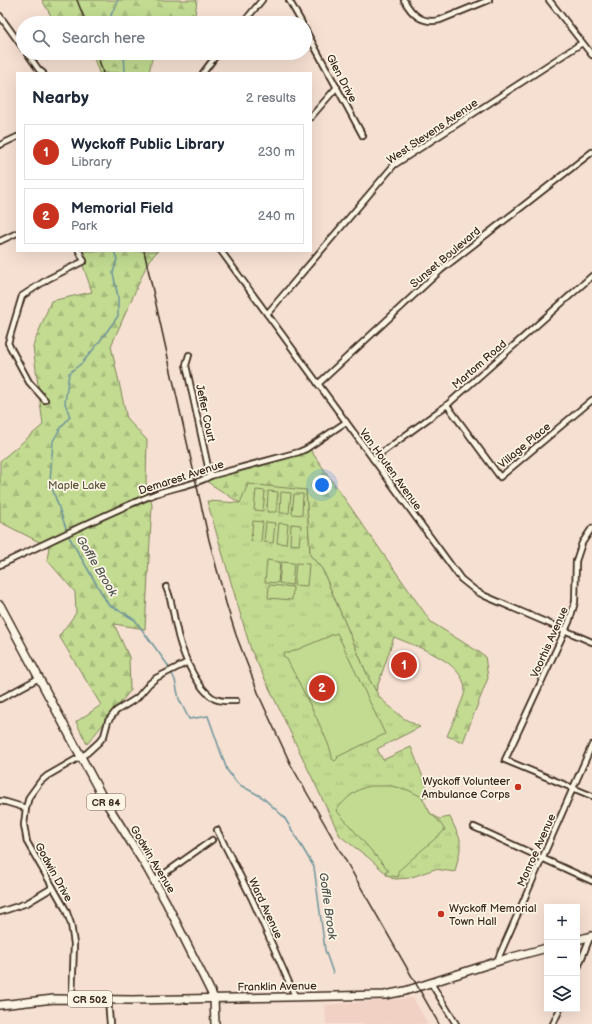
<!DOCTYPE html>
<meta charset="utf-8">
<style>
:root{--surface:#fff;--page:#f2f2f3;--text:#1f2937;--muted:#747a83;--line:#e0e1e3;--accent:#c8321e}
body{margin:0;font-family:"Balsamiq Sans",sans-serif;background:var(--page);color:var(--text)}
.controls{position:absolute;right:12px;bottom:12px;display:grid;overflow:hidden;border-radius:0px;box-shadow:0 4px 16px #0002}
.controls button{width:36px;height:36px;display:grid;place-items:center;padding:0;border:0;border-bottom:1px solid var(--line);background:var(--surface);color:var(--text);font:20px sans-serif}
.you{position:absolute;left:322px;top:485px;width:14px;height:14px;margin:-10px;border:3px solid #fff;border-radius:50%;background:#1a73e8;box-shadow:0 0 0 6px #1a73e833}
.badge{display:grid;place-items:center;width:26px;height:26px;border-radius:50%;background:var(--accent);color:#fff;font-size:13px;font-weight:700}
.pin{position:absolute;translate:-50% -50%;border:2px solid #fff;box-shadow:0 1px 4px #0006}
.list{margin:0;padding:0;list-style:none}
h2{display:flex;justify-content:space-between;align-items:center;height:52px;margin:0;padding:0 16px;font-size:17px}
h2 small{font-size:13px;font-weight:400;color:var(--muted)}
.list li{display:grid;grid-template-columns:26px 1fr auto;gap:12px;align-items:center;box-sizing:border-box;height:56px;margin:0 8px 8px;padding:0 8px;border:1px solid var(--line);border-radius:0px}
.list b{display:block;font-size:15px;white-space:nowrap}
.list p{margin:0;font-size:13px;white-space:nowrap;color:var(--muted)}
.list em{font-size:13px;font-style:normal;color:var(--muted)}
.icon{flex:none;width:22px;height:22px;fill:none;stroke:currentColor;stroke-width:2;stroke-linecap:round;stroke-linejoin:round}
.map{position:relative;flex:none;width:592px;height:1024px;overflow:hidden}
.search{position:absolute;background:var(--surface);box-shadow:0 4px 16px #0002;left:16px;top:16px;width:296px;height:44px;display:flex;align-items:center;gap:10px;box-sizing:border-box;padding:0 14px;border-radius:22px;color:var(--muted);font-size:15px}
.panel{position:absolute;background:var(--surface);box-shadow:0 4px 16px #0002;left:16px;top:72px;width:296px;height:180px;border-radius:0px}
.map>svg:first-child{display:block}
.built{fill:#f2d1c5}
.forest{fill:url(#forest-firs);stroke:#7e8258}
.park{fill:url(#park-tufts);stroke:#7e8258}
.garden{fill:#c2db91;stroke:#7e8258}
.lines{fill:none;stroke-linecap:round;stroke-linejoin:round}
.stream{stroke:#6d949b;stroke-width:1.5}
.street-casing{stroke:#3b2a1e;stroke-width:8}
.primary-casing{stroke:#3b2a1e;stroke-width:10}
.street{stroke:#fcf5e5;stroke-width:4.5}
.primary{stroke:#fcf5e5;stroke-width:7}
.rail{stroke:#3b2a1e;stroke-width:1.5}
.poi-dot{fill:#c8321e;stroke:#fcf5e5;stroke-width:1.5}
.labels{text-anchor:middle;stroke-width:3.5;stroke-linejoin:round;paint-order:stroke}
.shield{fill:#fcf5e5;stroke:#75675a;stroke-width:1}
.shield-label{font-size:10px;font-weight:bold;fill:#3b2a1e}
.street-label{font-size:11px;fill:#3b2a1e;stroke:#fcf5e5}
.park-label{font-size:11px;fill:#5d563b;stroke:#fcf5e5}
.poi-label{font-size:11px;fill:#3b2a1e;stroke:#fcf5e5;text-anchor:end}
.water-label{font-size:12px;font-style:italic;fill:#505652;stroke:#fcf5e5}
</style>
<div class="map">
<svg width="592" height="1024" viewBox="0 0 592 1024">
<defs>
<pattern id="forest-firs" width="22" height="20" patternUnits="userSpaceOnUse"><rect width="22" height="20" fill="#c2db91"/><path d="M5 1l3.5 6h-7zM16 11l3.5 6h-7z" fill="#a8bc7d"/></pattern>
<pattern id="park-tufts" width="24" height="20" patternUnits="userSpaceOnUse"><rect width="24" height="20" fill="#c2db91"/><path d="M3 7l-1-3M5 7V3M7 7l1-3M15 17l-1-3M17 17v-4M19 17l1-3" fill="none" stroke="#a8bc7d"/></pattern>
</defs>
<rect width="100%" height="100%" fill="#f6e0d2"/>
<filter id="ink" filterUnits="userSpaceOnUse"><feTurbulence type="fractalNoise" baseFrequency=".025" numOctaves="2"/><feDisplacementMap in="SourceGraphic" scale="8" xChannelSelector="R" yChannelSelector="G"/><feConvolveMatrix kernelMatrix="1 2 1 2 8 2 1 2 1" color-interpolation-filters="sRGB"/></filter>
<g filter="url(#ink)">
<polygon class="built" points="413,998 428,1024 326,1024 325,1005"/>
<g class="forest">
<polygon points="42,0 197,0 194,23 167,23 158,22 158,23 82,23 80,19 71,23 55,23"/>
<polygon points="92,53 153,53 149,73 99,73"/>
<polygon points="78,251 158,251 149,260 111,346 127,419 147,440 146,482 152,505 145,629 114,624 129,657 130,691 87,744 76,722 101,705 59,636 76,613 75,592 47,560 49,547 0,522 0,461 43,425 33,346 51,301 92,292"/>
<path d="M 309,448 L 431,622 L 485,656 L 488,678 L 463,742 L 447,736 C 450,729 465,696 465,690 C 464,661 417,647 394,637 L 376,691 L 369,679 L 322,569 L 310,555 L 306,490 L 240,503 L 203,479 Z"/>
</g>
<polygon class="park" points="248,484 306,490 310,555 322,569 369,679 380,698 403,718 420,727 377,749 383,760 411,747 430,795 422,798 430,813 439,819 450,817 460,839 460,850 455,872 435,869 409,878 396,879 391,878 369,858 340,836 251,650 207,501 240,503"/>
<g class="garden">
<polygon points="256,490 265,491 263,511 254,510"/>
<polygon points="268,491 278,492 276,512 267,512"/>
<polygon points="281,492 291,493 289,513 280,513"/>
<polygon points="294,494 303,494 302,515 292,514"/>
<polygon points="253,521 263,522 261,542 251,541"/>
<polygon points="266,522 275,523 273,543 264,542"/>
<polygon points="279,523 288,524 286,544 277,543"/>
<polygon points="291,524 301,525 299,545 290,544"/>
<polygon points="267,560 280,562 278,583 265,582"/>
<polygon points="281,562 294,563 292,585 279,583"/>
<polygon points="296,563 309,564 307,586 294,585"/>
<polygon points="269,585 293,587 292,600 268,598"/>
<path d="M 337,633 L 385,734 L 337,757 L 338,758 L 335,761 L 332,759 C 334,748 294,674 287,659 L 283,656 L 284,653 L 289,653 Z"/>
<path d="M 370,786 L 391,786 L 408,790 L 422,797 L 430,813 L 438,820 L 445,830 L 397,872 L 399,873 L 398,877 L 386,875 L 386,871 L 389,871 L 336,810 C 346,799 355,789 370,786 Z"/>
</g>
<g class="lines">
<g class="stream">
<polyline points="114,23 111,15 118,0"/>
<polyline points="124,53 125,73"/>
<polyline points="67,531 50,482 53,441 61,427 70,417 65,403 69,373 82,363 97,345 118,316 118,297 113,273 117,259 114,251"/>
<polyline points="68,535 108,604 135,620 167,664 175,680 179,699 189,719 208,716 227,770 238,784 262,797 284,817 314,867 325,950 333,973"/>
</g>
<defs>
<g id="street">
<polyline points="289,0 302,23"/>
<path d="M 404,0 C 412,15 422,24 440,20 L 489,0"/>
<polyline points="549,0 592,55"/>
<polyline points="0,16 23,48"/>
<polyline points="243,23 262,0"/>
<polyline points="305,29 363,136"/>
<polyline points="27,53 39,70 43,73"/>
<polyline points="203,73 218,53"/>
<polyline points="311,117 337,87"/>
<polyline points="0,145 17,137"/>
<polyline points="0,241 17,233"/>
<polyline points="221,251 461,579 476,591 485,596 592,642"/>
<polyline points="267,314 394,165 582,43"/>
<polyline points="189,355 186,365 210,476"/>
<polyline points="318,384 441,270 592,152"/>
<polyline points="45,400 29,382 8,343 22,296 48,279 84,261 79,251"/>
<polyline points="447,405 500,477 592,400"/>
<polyline points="373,459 447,405 592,276"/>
<polyline points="592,528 582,543 576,561 575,602 569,622 505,760 592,796"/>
<path d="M 0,565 C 51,541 102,515 155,494 C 170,488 199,484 210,476 L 299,452 L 306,449 L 346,422"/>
<path d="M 166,587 C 172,600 173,613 176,626 C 180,648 195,688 215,699 C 222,702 229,701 236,701"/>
<polyline points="0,699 39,678"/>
<polyline points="0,801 6,802 26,808"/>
<polyline points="474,827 592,881"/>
<polyline points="217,830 252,899 295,996"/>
<polyline points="154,881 212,840"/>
<polyline points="0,912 27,903 52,888"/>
<polyline points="497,961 592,745"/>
<polyline points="577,970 591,935"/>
<polyline points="431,983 456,1024"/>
<polyline points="72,999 74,944 71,924 66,910 27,842 24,825 26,808 29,797 40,782 47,776 87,753 99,742 104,736 108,721 116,711 137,698 149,684 156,678 188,662"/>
<polyline points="108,999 110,1024"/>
<polyline points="553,1024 560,1009"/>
</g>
<g id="primary">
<polyline points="0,605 102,796 147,868 166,902 214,998 215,1024"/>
<polyline points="577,940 592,936"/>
<polyline points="0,1005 54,999 132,1000 385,995 405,991 505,959 547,948"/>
</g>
</defs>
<use href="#street" class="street-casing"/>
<use href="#primary" class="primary-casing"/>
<use href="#street" class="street"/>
<use href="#primary" class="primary"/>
<g class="rail">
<polyline points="77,0 86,23"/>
<polyline points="97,53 103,73"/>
<polyline points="144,251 209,540 226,603 236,635 261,700 291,765 439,1024"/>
</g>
</g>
</g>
<g class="poi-dot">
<circle cx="518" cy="787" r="4"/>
<circle cx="441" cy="914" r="4"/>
</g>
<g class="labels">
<g class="shield">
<rect x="87" y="794" width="38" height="16" rx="3"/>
<rect x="68" y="991" width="44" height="16" rx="3"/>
</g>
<g class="shield-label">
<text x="106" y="806">CR 84</text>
<text x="90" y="1003">CR 502</text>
</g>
<g class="street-label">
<text transform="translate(342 78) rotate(62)" y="4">Glen Drive</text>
<text transform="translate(432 131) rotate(-34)" y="4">West Stevens Avenue</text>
<text transform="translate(445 257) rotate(-40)" y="4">Sunset Boulevard</text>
<text transform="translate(479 364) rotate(-41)" y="4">Martom Road</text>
<text transform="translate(206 413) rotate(78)" y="4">Jeffer Court</text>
<text transform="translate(524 445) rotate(-40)" y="4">Village Place</text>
<text transform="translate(391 469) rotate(54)" y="4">Van Houten Avenue</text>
<text transform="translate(181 477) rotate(-18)" y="4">Demarest Avenue</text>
<text transform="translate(549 642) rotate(-66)" y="4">Voorhis Avenue</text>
<text transform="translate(536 850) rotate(-66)" y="4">Monroe Avenue</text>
<text transform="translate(153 859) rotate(59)" y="4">Godwin Avenue</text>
<text transform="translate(54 872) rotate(61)" y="4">Godwin Drive</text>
<text transform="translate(266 908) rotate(65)" y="4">Ward Avenue</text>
<text transform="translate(277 986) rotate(-1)" y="4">Franklin Avenue</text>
</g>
<g class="park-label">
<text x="77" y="489">Maple Lake</text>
</g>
<g class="poi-label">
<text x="510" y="785">Wyckoff Volunteer<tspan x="510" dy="13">Ambulance Corps</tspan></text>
<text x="449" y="912" text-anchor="start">Wyckoff Memorial<tspan x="449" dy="13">Town Hall</tspan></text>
</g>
<g class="water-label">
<text transform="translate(97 566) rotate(59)" y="4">Goffle Brook</text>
<text transform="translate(328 906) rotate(82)" y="4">Goffle Brook</text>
</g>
</g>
</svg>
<div class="controls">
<button>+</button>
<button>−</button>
<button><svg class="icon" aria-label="layers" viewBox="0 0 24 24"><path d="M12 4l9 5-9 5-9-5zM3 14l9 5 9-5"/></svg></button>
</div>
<div class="you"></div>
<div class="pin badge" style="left:404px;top:665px">1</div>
<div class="pin badge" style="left:322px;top:688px">2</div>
<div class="search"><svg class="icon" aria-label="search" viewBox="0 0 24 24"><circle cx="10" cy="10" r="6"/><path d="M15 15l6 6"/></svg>Search here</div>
<section class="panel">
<h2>Nearby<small>2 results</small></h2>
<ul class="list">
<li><span class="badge">1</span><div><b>Wyckoff Public Library</b><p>Library</p></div><em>230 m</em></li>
<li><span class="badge">2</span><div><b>Memorial Field</b><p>Park</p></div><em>240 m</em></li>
</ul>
</section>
</div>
